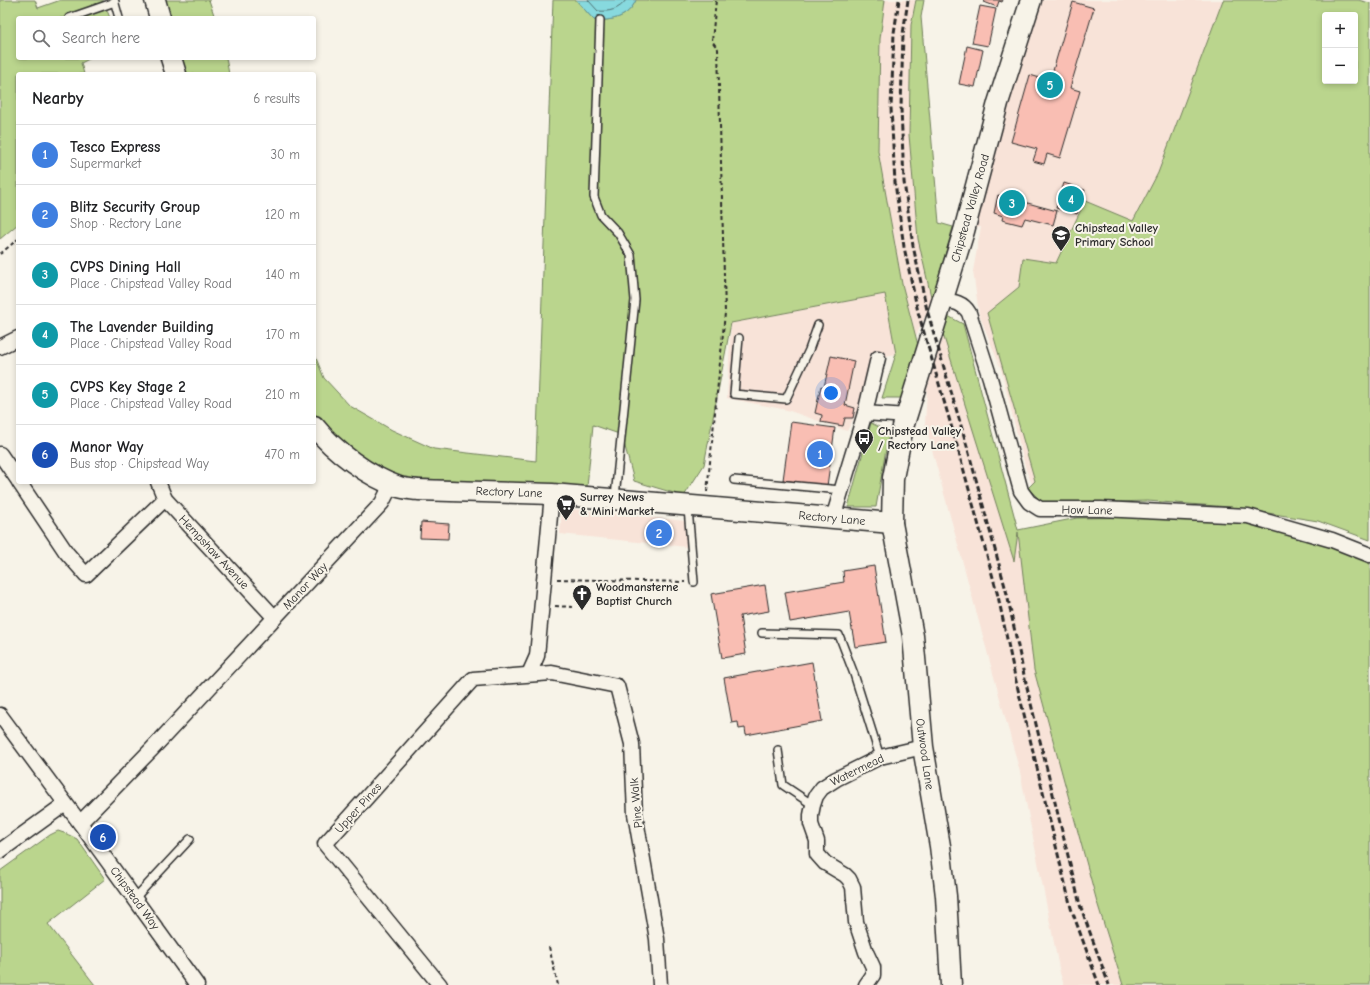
<!DOCTYPE html>
<meta charset="utf-8">
<style>
:root{--surface:#fff;--page:#f6f6f6;--text:#202124;--muted:#757577;--line:#e0e0e0;--accent:#2b2b2b}
body{margin:0;font-family:"Comic Neue",sans-serif;background:var(--page);color:var(--text)}
.controls{position:absolute;right:12px;top:12px;display:grid;overflow:hidden;border-radius:4px;box-shadow:0 2px 6px #0003}
.controls button{width:36px;height:36px;display:grid;place-items:center;padding:0;border:0;border-bottom:1px solid var(--line);background:var(--surface);color:var(--text);font:20px sans-serif}
.you{position:absolute;left:831px;top:393px;width:14px;height:14px;margin:-10px;border:3px solid #fff;border-radius:50%;background:#1a73e8;box-shadow:0 0 0 6px #1a73e833}
.badge{display:grid;place-items:center;width:26px;height:26px;border-radius:50%;background:var(--accent);color:#fff;font-size:13px;font-weight:700}
.pin{position:absolute;translate:-50% -50%;border:2px solid #fff;box-shadow:0 1px 4px #0006}
.list{margin:0;padding:0;list-style:none}
h2{display:flex;justify-content:space-between;align-items:center;height:52px;margin:0;padding:0 16px;font-size:17px}
h2 small{font-size:13px;font-weight:400;color:var(--muted)}
.list li{display:grid;grid-template-columns:26px 1fr auto;gap:12px;align-items:center;box-sizing:border-box;height:60px;padding:0 16px;border-top:1px solid var(--line)}
.list b{display:block;font-size:15px;white-space:nowrap}
.list p{margin:0;font-size:13px;white-space:nowrap;color:var(--muted)}
.list em{font-size:13px;font-style:normal;color:var(--muted)}
.icon{flex:none;width:22px;height:22px;fill:none;stroke:currentColor;stroke-width:2;stroke-linecap:round;stroke-linejoin:round}
.map{position:relative;flex:none;width:1370px;height:985px;overflow:hidden}
.search{position:absolute;background:var(--surface);box-shadow:0 2px 6px #0003;left:16px;top:16px;width:300px;height:44px;display:flex;align-items:center;gap:10px;box-sizing:border-box;padding:0 14px;border-radius:4px;color:var(--muted);font-size:15px}
.panel{position:absolute;background:var(--surface);box-shadow:0 2px 6px #0003;left:16px;top:72px;width:300px;height:412px;border-radius:4px}
.map>svg:first-child{display:block}
.built{fill:#f8e3d8}
.green{fill:#bad58d;stroke:#72805c;fill-rule:evenodd}
.water{fill:#87d9de;stroke:#629396}
.lines{fill:none;stroke-linecap:round;stroke-linejoin:round}
.shore{stroke:#507173;stroke-width:1}
.building{fill:#f9beb3;stroke:#2b2b2b}
.service-casing{stroke:#2b2b2b;stroke-width:10}
.minor-casing{stroke:#2b2b2b;stroke-width:17}
.secondary-casing{stroke:#2b2b2b;stroke-width:23}
.path{stroke:#2b2b2b;stroke-width:2;stroke-dasharray:4 3;stroke-linecap:butt}
.service{stroke:#f7f3e8;stroke-width:7}
.minor{stroke:#f7f3e8;stroke-width:14}
.secondary{stroke:#f7f3e8;stroke-width:20}
.rail{stroke:#2b2b2b;stroke-width:3;stroke-dasharray:6 3;stroke-linecap:butt}
.labels{text-anchor:middle;stroke-width:4;stroke-linejoin:round;paint-order:stroke}
.street-label{font-size:12px;fill:#2b2b2b;stroke:#f7f3e8}
.poi-label{font-size:12px;font-weight:bold;fill:#2b2b2b;stroke:#f7f3e8;text-anchor:start}
</style>
<div class="map">
<svg width="1370" height="985" viewBox="0 0 1370 985">
<rect width="100%" height="100%" fill="#f7f3e8"/>
<filter id="ink" filterUnits="userSpaceOnUse"><feTurbulence type="fractalNoise" baseFrequency=".025" numOctaves="2"/><feDisplacementMap in="SourceGraphic" scale="8" xChannelSelector="R" yChannelSelector="G"/><feConvolveMatrix kernelMatrix="1 2 1 2 8 2 1 2 1" color-interpolation-filters="sRGB"/></filter>
<g filter="url(#ink)">
<g class="built">
<polygon points="885,0 916,0 911,25 909,135 918,239 932,301 916,336 902,284 878,151 880,39"/>
<polygon points="1031,0 1246,0 1108,500 1038,498 1026,470 1001,369 979,314 973,271 981,227 964,231"/>
<polygon points="886,294 896,354 886,356 847,431 787,410 727,398 731,323"/>
<polygon points="946,315 963,324 1018,530 1034,670 1097,902 1123,985 1064,985 1060,973 1020,772 925,424 927,390"/>
<polygon points="562,508 685,521 687,547 560,534"/>
</g>
<g class="green">
<polygon points="0,0 35,0 38,8 61,0 103,0 110,18 18,18 18,58 91,58 81,63 84,74 18,74 18,224 0,239"/>
<polygon points="161,0 209,0 215,18 165,18"/>
<path d="M 553,0 L 576,0 L 594,20 C 612,21 628,18 636,0 L 885,0 L 880,39 L 878,151 L 902,284 L 919,349 L 901,398 L 882,398 L 896,354 L 885,294 L 731,323 L 704,465 L 684,496 L 634,481 L 622,435 L 593,425 L 587,487 L 404,478 L 375,467 L 343,447 L 319,422 L 314,414 L 314,353 L 324,378 L 350,406 L 392,430 L 434,449 L 536,461 Z"/>
<polygon points="916,0 924,0 921,17 939,223 953,227 932,301 918,239 909,135 911,25"/>
<path d="M 1223,0 L 1358,0 L 1370,3 L 1370,540 L 1318,521 L 1230,507 L 1147,501 L 1044,504 L 1028,488 L 1035,481 L 987,313 L 1019,287 L 1023,258 L 1056,263 L 1085,201 L 1133,221 L 1158,173 ZM 1325,15 L 1355,15 L 1355,81 L 1325,81 Z"/>
<polygon points="176,58 226,58 229,74 180,74"/>
<polygon points="946,315 963,324 1018,530 1077,518 1248,516 1370,555 1370,985 1123,985 1097,902 1034,670 1018,532 1014,561 942,331"/>
<polygon points="871,423 889,432 876,507 848,507"/>
<polygon points="58,831 67,834 77,839 105,879 48,924 95,985 0,985 0,871 50,835"/>
</g>
<path class="water" d="M 576,0 L 636,0 C 628,18 612,21 594,20 Z"/>
<g class="lines">
<path class="shore" d="M 588,0 L 598,11 C 609,12 619,10 626,0"/>
</g>
<g class="building">
<polygon points="985,0 1003,0 1002,2 999,1 997,7 984,2"/>
<polygon points="1073,2 1094,8 1070,88 1080,91 1060,158 1047,154 1044,164 1033,161 1037,149 1011,142 1030,75 1050,81"/>
<polygon points="980,6 996,9 988,46 972,43"/>
<polygon points="967,46 983,50 975,87 959,84"/>
<polygon points="1064,183 1085,190 1077,214 1056,208"/>
<polygon points="998,195 1057,211 1053,225 1025,218 1022,225 1002,220 1003,216 994,213"/>
<polygon points="831,356 854,361 845,405 855,408 853,418 845,418 843,426 821,422 822,415 815,413 821,386 824,387"/>
<polygon points="791,422 835,428 827,486 783,480"/>
<polygon points="421,522 449,524 448,539 420,538"/>
<polygon points="874,566 886,642 855,647 849,612 790,622 785,592 844,582 843,571"/>
<polygon points="765,585 769,611 740,616 746,654 722,658 711,594"/>
<polygon points="812,662 822,721 746,735 745,728 739,729 738,722 732,723 724,678"/>
</g>
<g class="lines">
<defs>
<g id="service">
<polyline points="114,0 119,18"/>
<polyline points="69,18 115,2"/>
<polyline points="600,20 594,197 601,215 618,233 631,255 635,300 615,497"/>
<polyline points="739,338 734,394 786,399 809,350 818,325"/>
<polyline points="734,480 841,490"/>
<polyline points="688,508 694,582"/>
<polyline points="762,633 839,635 854,674 880,757"/>
<polyline points="778,750 783,785 813,805"/>
<polyline points="135,898 190,839"/>
</g>
<g id="minor">
<path d="M 943,301 C 954,301 963,303 969,313 L 990,378 L 1021,491 L 1029,502 L 1040,509 L 1101,509 L 1248,516 L 1332,540 L 1370,555"/>
<polyline points="0,347 18,338"/>
<polyline points="865,413 907,416"/>
<polyline points="0,454 18,480"/>
<polyline points="19,482 66,552 86,575 165,499"/>
<polyline points="158,482 165,499 275,618"/>
<polyline points="833,518 865,413 878,358"/>
<polyline points="529,674 537,656 552,494"/>
<polyline points="0,715 80,823 197,985"/>
<polyline points="80,823 152,749 382,503 387,493 388,482"/>
<polyline points="0,851 65,804"/>
<polyline points="440,985 325,844 473,679 552,673 617,686 632,744 635,814 657,939 660,985"/>
<polyline points="866,985 873,975 873,967 866,952 856,922 853,887 849,879 845,875 825,863 817,854 817,841 811,824 811,815 813,805 816,796 822,788 836,779 880,757 923,747"/>
</g>
<g id="secondary">
<polyline points="155,0 160,18"/>
<polyline points="171,58 176,74"/>
<path d="M 314,426 C 334,451 369,477 399,487 C 405,489 412,489 418,490 L 552,494 L 892,523"/>
<polyline points="951,985 946,896 940,846 923,747 913,636 892,523 893,478 903,427 964,231 998,103 1031,0"/>
</g>
</defs>
<use href="#service" class="service-casing"/>
<use href="#minor" class="minor-casing"/>
<use href="#secondary" class="secondary-casing"/>
<g class="path">
<polyline points="0,254 18,239"/>
<polyline points="707,492 725,313 718,49 712,41 716,0"/>
<polyline points="557,579 685,582"/>
<polyline points="555,606 573,607"/>
<polyline points="549,947 558,985"/>
</g>
<use href="#service" class="service"/>
<use href="#minor" class="minor"/>
<use href="#secondary" class="secondary"/>
<g class="rail">
<polyline points="899,0 894,33 891,108 895,183 904,247 918,312 958,449 998,596 1015,677 1071,908 1099,985"/>
<polyline points="908,0 903,34 901,108 904,182 913,246 927,310 967,446 1007,594 1024,675 1080,905 1109,985"/>
</g>
</g>
</g>
<defs>
<symbol id="school-pin" viewBox="-11 -11 22 30"><path d="M0 17L-7.5 6A9.5 9.5 0 1 1 7.5 6Z" fill="#2b2b2b" stroke="#f7f3e8"/><path d="M0-5L7-2L0 1L-7-2ZM-4 1L0 2.5L4 1V4Q0 6-4 4Z" fill="#fff"/></symbol>
<symbol id="bus-pin" viewBox="-11 -11 22 30"><path d="M0 17L-7.5 6A9.5 9.5 0 1 1 7.5 6Z" fill="#2b2b2b" stroke="#f7f3e8"/><path d="M-5-6H5V4H4V6H2V4H-2V6H-4V4H-5ZM-3.5-4V0h7V-4ZM-3.5 1.2v1.5H-2V1.2ZM2 1.2v1.5H3.5V1.2Z" fill="#fff"/></symbol>
<symbol id="supermarket-pin" viewBox="-11 -11 22 30"><path d="M0 17L-7.5 6A9.5 9.5 0 1 1 7.5 6Z" fill="#2b2b2b" stroke="#f7f3e8"/><path d="M-6-5.5h2.5l.6 2H6L4.5 2H-2.5L-4.4-4H-6ZM-1.5 3.2a1.3 1.3 0 1 0 .1 0ZM3 3.2a1.3 1.3 0 1 0 .1 0Z" fill="#fff"/></symbol>
<symbol id="church-pin" viewBox="-11 -11 22 30"><path d="M0 17L-7.5 6A9.5 9.5 0 1 1 7.5 6Z" fill="#2b2b2b" stroke="#f7f3e8"/><path d="M-1.2-6h2.4v3.5h3.3v2.4h-3.3V6h-2.4V-.1h-3.3v-2.4h3.3Z" fill="#fff"/></symbol>
</defs>
<g fill-rule="evenodd">
<use href="#school-pin" x="1050" y="224" width="22" height="30"/>
<use href="#bus-pin" x="853" y="427" width="22" height="30"/>
<use href="#supermarket-pin" x="555" y="493" width="22" height="30"/>
<use href="#church-pin" x="571" y="583" width="22" height="30"/>
</g>
<g class="labels">
<g class="street-label">
<text transform="translate(970 208) rotate(-74)" y="4">Chipstead Valley Road</text>
<text transform="translate(509 492) rotate(2)" y="4">Rectory Lane</text>
<text transform="translate(1087 510) rotate(1)" y="4">How Lane</text>
<text transform="translate(832 518) rotate(5)" y="4">Rectory Lane</text>
<text transform="translate(214 552) rotate(47)" y="4">Hempshaw Avenue</text>
<text transform="translate(305 586) rotate(-47)" y="4">Manor Way</text>
<text transform="translate(925 754) rotate(82)" y="4">Outwood Lane</text>
<text transform="translate(857 770) rotate(-26)" y="4">Watermead</text>
<text transform="translate(636 803) rotate(-95)" y="4">Pine Walk</text>
<text transform="translate(358 808) rotate(-48)" y="4">Upper Pines</text>
<text transform="translate(135 898) rotate(54)" y="4">Chipstead Way</text>
</g>
<g class="poi-label">
<text x="1075" y="232">Chipstead Valley<tspan x="1075" dy="14">Primary School</tspan></text>
<text x="878" y="435">Chipstead Valley<tspan x="878" dy="14">/ Rectory Lane</tspan></text>
<text x="580" y="501">Surrey News<tspan x="580" dy="14">&amp; Mini Market</tspan></text>
<text x="596" y="591">Woodmansterne<tspan x="596" dy="14">Baptist Church</tspan></text>
</g>
</g>
</svg>
<div class="controls">
<button>+</button>
<button>−</button>
</div>
<div class="you"></div>
<div class="pin badge" style="left:820px;top:454px;background:#3f7fe0">1</div>
<div class="pin badge" style="left:659px;top:533px;background:#3f7fe0">2</div>
<div class="pin badge" style="left:1012px;top:203px;background:#0f9aa8">3</div>
<div class="pin badge" style="left:1071px;top:199px;background:#0f9aa8">4</div>
<div class="pin badge" style="left:1050px;top:85px;background:#0f9aa8">5</div>
<div class="pin badge" style="left:103px;top:837px;background:#1a4fb4">6</div>
<div class="search"><svg class="icon" aria-label="search" viewBox="0 0 24 24"><circle cx="10" cy="10" r="6"/><path d="M15 15l6 6"/></svg>Search here</div>
<section class="panel">
<h2>Nearby<small>6 results</small></h2>
<ul class="list">
<li><span class="badge" style="background:#3f7fe0">1</span><div><b>Tesco Express</b><p>Supermarket</p></div><em>30 m</em></li>
<li><span class="badge" style="background:#3f7fe0">2</span><div><b>Blitz Security Group</b><p>Shop · Rectory Lane</p></div><em>120 m</em></li>
<li><span class="badge" style="background:#0f9aa8">3</span><div><b>CVPS Dining Hall</b><p>Place · Chipstead Valley Road</p></div><em>140 m</em></li>
<li><span class="badge" style="background:#0f9aa8">4</span><div><b>The Lavender Building</b><p>Place · Chipstead Valley Road</p></div><em>170 m</em></li>
<li><span class="badge" style="background:#0f9aa8">5</span><div><b>CVPS Key Stage 2</b><p>Place · Chipstead Valley Road</p></div><em>210 m</em></li>
<li><span class="badge" style="background:#1a4fb4">6</span><div><b>Manor Way</b><p>Bus stop · Chipstead Way</p></div><em>470 m</em></li>
</ul>
</section>
</div>
